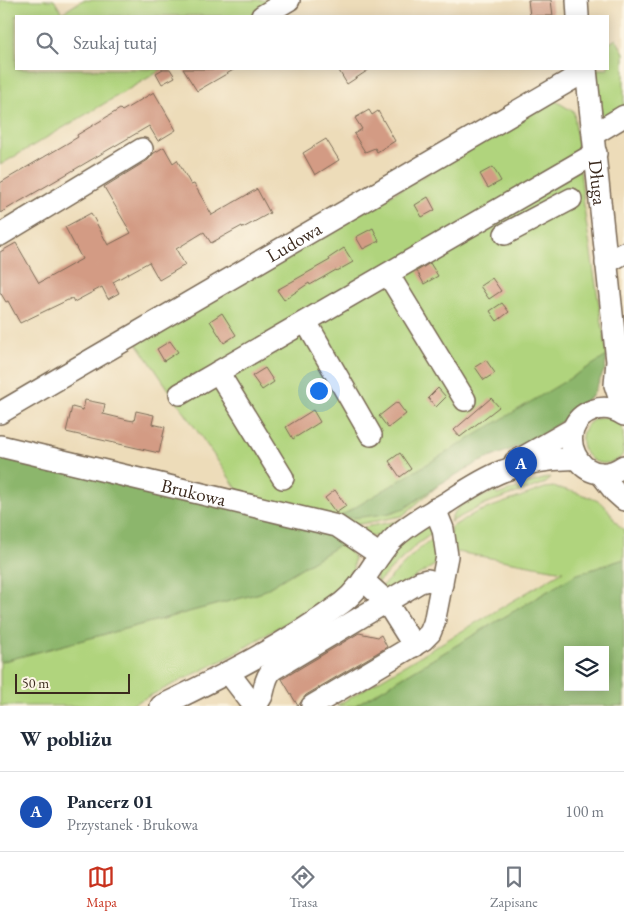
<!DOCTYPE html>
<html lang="pl">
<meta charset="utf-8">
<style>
:root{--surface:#fff;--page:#f6f6f7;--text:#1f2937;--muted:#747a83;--line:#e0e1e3;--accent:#c8321e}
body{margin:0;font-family:"EB Garamond",serif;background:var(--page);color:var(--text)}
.controls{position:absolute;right:15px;bottom:15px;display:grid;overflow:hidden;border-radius:0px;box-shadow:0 2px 12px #0003}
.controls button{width:45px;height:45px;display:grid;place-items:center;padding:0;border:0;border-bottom:1px solid var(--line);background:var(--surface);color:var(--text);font:25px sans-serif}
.scale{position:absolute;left:15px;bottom:12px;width:115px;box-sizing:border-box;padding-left:5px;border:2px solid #3b2a1e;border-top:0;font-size:14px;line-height:18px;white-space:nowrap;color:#3b2a1e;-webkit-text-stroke:4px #fcf5e5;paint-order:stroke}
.you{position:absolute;left:318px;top:390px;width:18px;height:18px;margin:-12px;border:4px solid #fff;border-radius:50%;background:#1a73e8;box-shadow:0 0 0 8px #1a73e833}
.badge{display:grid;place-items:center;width:32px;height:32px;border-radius:50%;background:var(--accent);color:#fff;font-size:16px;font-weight:700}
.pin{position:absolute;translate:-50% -41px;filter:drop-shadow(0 1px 2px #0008)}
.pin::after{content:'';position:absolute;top:26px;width:18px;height:15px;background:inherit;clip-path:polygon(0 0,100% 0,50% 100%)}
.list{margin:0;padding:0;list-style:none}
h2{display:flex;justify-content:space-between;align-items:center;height:65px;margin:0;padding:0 20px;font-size:21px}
h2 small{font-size:16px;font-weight:400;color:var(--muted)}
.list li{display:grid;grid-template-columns:32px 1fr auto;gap:15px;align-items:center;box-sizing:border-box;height:80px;padding:0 20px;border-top:1px solid var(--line)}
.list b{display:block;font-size:19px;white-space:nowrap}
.list p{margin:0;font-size:16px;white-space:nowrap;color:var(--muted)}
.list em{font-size:16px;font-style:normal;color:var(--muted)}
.icon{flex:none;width:28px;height:28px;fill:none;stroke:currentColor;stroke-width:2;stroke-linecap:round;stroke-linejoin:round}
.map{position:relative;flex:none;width:624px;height:706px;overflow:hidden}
.search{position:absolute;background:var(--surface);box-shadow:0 2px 12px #0003;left:15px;right:15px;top:15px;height:55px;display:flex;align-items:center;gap:12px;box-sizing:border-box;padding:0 18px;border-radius:0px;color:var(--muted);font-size:19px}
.sheet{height:145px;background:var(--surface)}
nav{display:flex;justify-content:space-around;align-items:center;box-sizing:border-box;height:70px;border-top:1px solid var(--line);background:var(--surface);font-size:14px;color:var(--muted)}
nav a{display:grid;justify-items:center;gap:2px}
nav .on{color:var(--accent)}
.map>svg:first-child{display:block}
.green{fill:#b0d47d;stroke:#767f4e}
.forest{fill:#8cb66c;stroke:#647045;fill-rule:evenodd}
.building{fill:#d39b84}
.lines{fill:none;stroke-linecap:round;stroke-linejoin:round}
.minor-casing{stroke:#796854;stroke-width:24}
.minor{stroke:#fff;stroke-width:21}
.labels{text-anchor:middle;stroke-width:4;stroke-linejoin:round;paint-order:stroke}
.street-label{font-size:19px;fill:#3b2a1e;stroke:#fcf5e5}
</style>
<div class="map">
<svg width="624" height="706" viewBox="0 0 624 706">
<rect width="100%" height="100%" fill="#fcf5e5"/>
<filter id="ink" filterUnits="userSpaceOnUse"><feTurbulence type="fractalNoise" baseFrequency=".02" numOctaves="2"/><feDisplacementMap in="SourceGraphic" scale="10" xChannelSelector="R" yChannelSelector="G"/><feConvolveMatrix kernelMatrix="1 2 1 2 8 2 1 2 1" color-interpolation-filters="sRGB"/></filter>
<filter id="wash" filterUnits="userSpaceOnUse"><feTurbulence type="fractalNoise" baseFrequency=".0096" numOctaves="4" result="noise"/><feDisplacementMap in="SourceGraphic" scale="20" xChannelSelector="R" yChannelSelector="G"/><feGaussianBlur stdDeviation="1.12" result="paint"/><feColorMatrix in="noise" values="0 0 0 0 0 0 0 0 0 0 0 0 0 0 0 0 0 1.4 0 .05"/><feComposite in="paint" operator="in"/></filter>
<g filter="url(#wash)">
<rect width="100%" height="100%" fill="#eddcb9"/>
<g class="green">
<polygon points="0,0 54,0 62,13 83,0 268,0 271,5 251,16 16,16 16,69 163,69 0,165"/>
<polygon points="616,39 624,53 624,108 602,121 595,69 608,69 608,44"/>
<polygon points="554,100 574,112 585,215 607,356 386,514 405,508 440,484 402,516 355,525 353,527 239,492 137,343"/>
<path d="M 607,417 C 611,419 617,421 621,424 C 624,428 624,449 623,454 C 621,459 612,463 607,463 C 584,467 572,433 592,421 C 595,418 603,418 607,417 Z"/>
<polygon points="550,477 546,483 487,503 450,522 453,514 461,505 496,491 497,495 517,488 519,490 524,488 523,485"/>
<path d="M 554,487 C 565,489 598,498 605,506 C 612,514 615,524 624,530 L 624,559 L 575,575 L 354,706 L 336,706 L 563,571 L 457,552 L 453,554 L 450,528 L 475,513 L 545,488 Z"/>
<path d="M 404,520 C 387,533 383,542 361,532 L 364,527 Z"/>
<polygon points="425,527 430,528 434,532 416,545 377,583 376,574 399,545"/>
<polygon points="436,537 438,563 387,594 381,587 420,548"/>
<polygon points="344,542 354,558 353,569 346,578 333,592 314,606 229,657 129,706 0,706 0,662 260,593"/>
</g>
<g class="forest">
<polygon points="607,356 605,369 592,396 576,407 565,419 552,428 529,442 477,463 440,484 405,508 386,514 353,518 339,517"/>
<polygon points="0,455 338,532 344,542 260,593 0,662"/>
<path d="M 624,559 L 624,706 L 354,706 L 575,575 ZM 568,650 L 605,650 L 605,687 L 568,687 Z"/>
</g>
<g id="blocks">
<g class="building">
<polygon points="528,0 551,0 553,16 530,16"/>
<polygon points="163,69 170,69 175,77 162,84 156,73"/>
<polygon points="183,69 235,69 197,91"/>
<polygon points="338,69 370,69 347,84"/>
<polygon points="154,92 176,130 158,141 149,126 0,213 0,183 78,137 77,135 120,109 122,111"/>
<polygon points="369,110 372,115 378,111 395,141 377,152 375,148 365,152 354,134 362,129 355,118"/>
<polygon points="326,139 339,160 315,175 303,153"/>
<polygon points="164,147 173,163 177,160 191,185 194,184 212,215 257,189 270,213 243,228 242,226 211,243 204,232 176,249 185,265 159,280 149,262 113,282 119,293 108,299 102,287 74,302 72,298 20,323 8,301 6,302 0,292 0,252 16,243 39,283 82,259 65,227 91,213 108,245 131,233 104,187 148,160 154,153"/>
<polygon points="493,167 501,181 488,188 480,174"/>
<polygon points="428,197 435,210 422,217 415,205"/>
<polygon points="373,228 379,241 363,249 356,237"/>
<polygon points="344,248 353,262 337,271 336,270 310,285 309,283 284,300 277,290 330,260 329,258"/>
<polygon points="430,263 438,276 424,284 417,271"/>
<polygon points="492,278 501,291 489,299 480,286"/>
<polygon points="502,303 509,312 497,321 490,311"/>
<polygon points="222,313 236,335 224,343 210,321"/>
<polygon points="170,341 178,352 164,361 157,349"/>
<polygon points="486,360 495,373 484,380 475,367"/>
<polygon points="265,368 274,382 262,390 252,376"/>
<polygon points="438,388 446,397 436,407 428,398"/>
<polygon points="491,398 499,407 460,437 454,430"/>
<polygon points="85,400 105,404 103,414 128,420 134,421 136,411 154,415 152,424 165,427 159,453 66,432 72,407 83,410"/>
<polygon points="397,402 406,414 388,428 379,416"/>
<polygon points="313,410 320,422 293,439 286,427"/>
<polygon points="400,453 411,469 400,477 389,461"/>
<polygon points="335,490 346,506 336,513 325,498"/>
<polygon points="359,633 378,637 381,635 387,647 306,695 298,706 282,679"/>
</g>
</g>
</g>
<g filter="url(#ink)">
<use href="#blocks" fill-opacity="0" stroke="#796854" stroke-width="1"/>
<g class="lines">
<defs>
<g id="minor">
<polyline points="577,0 578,16"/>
<polyline points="262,16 289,0"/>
<path id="s1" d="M 586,69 L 617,361 L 615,385 L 624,412"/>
<polyline points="594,134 624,116"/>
<polyline points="505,234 571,199"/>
<polyline points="0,235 142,149"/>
<polyline points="606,263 624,253"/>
<polyline points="388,274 465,400"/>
<polyline points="306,322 371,435"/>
<polyline points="218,372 283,478"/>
<polyline points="180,394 596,153"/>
<path id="s2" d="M 0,413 L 586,71"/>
<path d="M 624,415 C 615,409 605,406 594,410 C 548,425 580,496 624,466"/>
<path id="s3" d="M 0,446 L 337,526 L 380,555"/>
<polyline points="515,462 573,429"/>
<polyline points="600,473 615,492 624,500"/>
<polyline points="363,580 385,600 414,646"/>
<polyline points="228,672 254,706"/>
<path d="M 161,706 C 223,676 286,644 342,603 C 363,587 373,561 391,541 C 406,526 425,515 443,505 C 462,493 482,479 503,471 C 526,463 552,458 577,459"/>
<path d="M 254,706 C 268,695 261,682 272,670 L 420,582 L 428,580 L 442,584"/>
<polyline points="312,706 423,640 430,633 434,623 447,556 443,529 435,509"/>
</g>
</defs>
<use href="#minor" class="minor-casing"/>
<use href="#minor" class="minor"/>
</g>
</g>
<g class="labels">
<g class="street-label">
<text dy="7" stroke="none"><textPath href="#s1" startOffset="114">Długa</textPath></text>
<text dy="7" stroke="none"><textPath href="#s2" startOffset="340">Ludowa</textPath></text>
<text dy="7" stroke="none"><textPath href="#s3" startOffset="199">Brukowa</textPath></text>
</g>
</g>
</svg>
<div class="controls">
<button><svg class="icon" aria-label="layers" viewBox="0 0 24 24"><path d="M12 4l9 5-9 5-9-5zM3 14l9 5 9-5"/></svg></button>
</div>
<div class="scale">50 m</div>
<div class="you"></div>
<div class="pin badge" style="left:521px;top:488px;background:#1a4fb4">A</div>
<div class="search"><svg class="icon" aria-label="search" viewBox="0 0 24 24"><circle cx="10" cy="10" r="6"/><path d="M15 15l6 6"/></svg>Szukaj tutaj</div>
</div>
<section class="sheet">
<h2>W pobliżu<small></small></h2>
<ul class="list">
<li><span class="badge" style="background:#1a4fb4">A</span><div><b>Pancerz 01</b><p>Przystanek · Brukowa</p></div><em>100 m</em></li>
</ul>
</section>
<nav>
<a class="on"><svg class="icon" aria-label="map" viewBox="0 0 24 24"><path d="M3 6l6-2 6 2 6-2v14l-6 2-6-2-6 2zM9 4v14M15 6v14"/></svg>Mapa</a>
<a><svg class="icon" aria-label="directions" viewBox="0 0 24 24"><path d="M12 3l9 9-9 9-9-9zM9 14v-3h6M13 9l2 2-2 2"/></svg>Trasa</a>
<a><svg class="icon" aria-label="saved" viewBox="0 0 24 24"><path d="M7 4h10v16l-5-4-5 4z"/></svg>Zapisane</a>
</nav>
